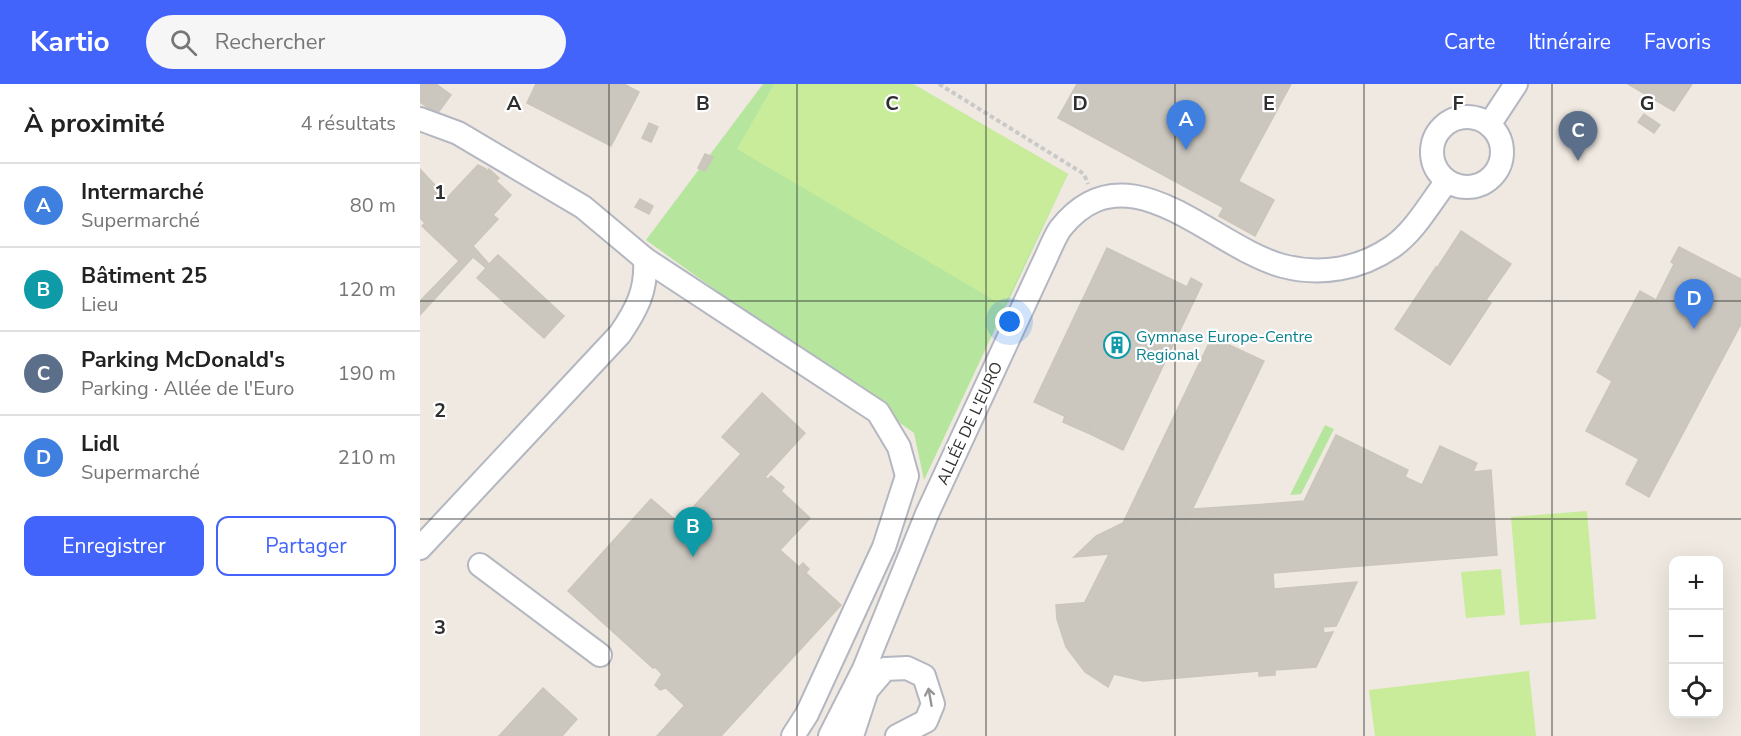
<!DOCTYPE html>
<html lang="fr">
<meta charset="utf-8">
<style>
:root{--surface:#fff;--page:#f6f6f6;--text:#222;--muted:#767676;--line:#e0e0e0;--accent:#4264fb}
body{margin:0;font-family:"Nunito Sans",sans-serif;background:var(--page);color:var(--text)}
.controls{position:absolute;right:18px;bottom:18px;display:grid;overflow:hidden;border-radius:12px;box-shadow:0 6px 24px #0002}
.controls button{width:54px;height:54px;display:grid;place-items:center;padding:0;border:0;border-bottom:2px solid var(--line);background:var(--surface);color:var(--text);font:30px sans-serif}
.you{position:absolute;left:590px;top:238px;width:21px;height:21px;margin:-15px;border:4px solid #fff;border-radius:50%;background:#1a73e8;box-shadow:0 0 0 9px #1a73e833}
.badge{display:grid;place-items:center;width:39px;height:39px;border-radius:50%;background:var(--accent);color:#fff;font-size:20px;font-weight:700}
.pin{position:absolute;translate:-50% -50px;filter:drop-shadow(0 2px 3px #0008)}
.pin::after{content:'';position:absolute;top:32px;width:21px;height:18px;background:inherit;clip-path:polygon(0 0,100% 0,50% 100%)}
.list{margin:0;padding:0;list-style:none}
h2{display:flex;justify-content:space-between;align-items:center;height:78px;margin:0;padding:0 24px;font-size:26px}
h2 small{font-size:20px;font-weight:400;color:var(--muted)}
.list li{display:grid;grid-template-columns:39px 1fr auto;gap:18px;align-items:center;box-sizing:border-box;height:84px;padding:0 24px;border-top:2px solid var(--line)}
.list b{display:block;font-size:22px;white-space:nowrap}
.list p{margin:0;font-size:20px;white-space:nowrap;color:var(--muted)}
.list em{font-size:20px;font-style:normal;color:var(--muted)}
.actions{display:flex;gap:12px;padding:18px 24px}
.actions a{flex:1;padding:14px 0;border:2px solid var(--accent);border-radius:12px;text-align:center;font-size:21px;color:var(--accent)}
.actions .main{background:var(--accent);color:#fff}
.icon{flex:none;width:33px;height:33px;fill:none;stroke:currentColor;stroke-width:2;stroke-linecap:round;stroke-linejoin:round}
.map{position:relative;flex:none;width:1321px;height:652px;overflow:hidden}
header{display:flex;align-items:center;gap:36px;box-sizing:border-box;height:84px;padding:0 30px;background:var(--accent);color:#fff}
header strong{font-size:28px}
nav{display:flex;gap:33px;margin-inline-start:auto;font-size:21px}
.search{width:420px;height:54px;background:var(--page);display:flex;align-items:center;gap:15px;box-sizing:border-box;padding:0 21px;border-radius:33px;color:var(--muted);font-size:22px}
main{display:flex}
aside{flex:1;background:var(--surface)}
.map>svg:first-child{display:block}
.green{fill:#b6e59e}
.pitch{fill:#c9ec9a}
.building{fill:#cbc7bf;stroke:#cbc5ba;stroke-width:1.5}
.lines{fill:none;stroke-linecap:round;stroke-linejoin:round}
.minor-casing{stroke:#b4b7c1;stroke-width:26}
.path{stroke:#c9c9c9;stroke-width:4;stroke-dasharray:4.5 3;stroke-linecap:butt}
.minor{stroke:#fff;stroke-width:22}
.oneway{stroke:#969696}
.grid{fill:none;stroke:#2e2e2e;stroke-width:1.5;stroke-opacity:0.55}
.labels{text-anchor:middle;stroke-width:4.5;stroke-linejoin:round;paint-order:stroke}
.culture-label{font-size:16px;fill:#0d838f;stroke:#fff;text-anchor:start}
.street-label{font-size:16px;fill:#2e2e2e;stroke:#fff}
.grid-label{font-size:20px;text-anchor:middle;font-weight:bold;fill:#2e2e2e;stroke:#fff;stroke-width:4.5;stroke-linejoin:round;paint-order:stroke}
</style>
<header>
<strong>Kartio</strong>
<div class="search"><svg class="icon" aria-label="search" viewBox="0 0 24 24"><circle cx="10" cy="10" r="6"/><path d="M15 15l6 6"/></svg>Rechercher</div>
<nav><a>Carte</a><a>Itinéraire</a><a>Favoris</a></nav>
</header>
<main>
<aside>
<h2>À proximité<small>4 résultats</small></h2>
<ul class="list">
<li><span class="badge" style="background:#3f7fe0">A</span><div><b>Intermarché</b><p>Supermarché</p></div><em>80 m</em></li>
<li><span class="badge" style="background:#0f9aa8">B</span><div><b>Bâtiment 25</b><p>Lieu</p></div><em>120 m</em></li>
<li><span class="badge" style="background:#5c6f8a">C</span><div><b>Parking McDonald's</b><p>Parking · Allée de l'Euro</p></div><em>190 m</em></li>
<li><span class="badge" style="background:#3f7fe0">D</span><div><b>Lidl</b><p>Supermarché</p></div><em>210 m</em></li>
</ul>
<div class="actions"><a class="main">Enregistrer</a><a>Partager</a></div>
</aside>
<div class="map">
<svg width="1321" height="652" viewBox="0 0 1321 652">
<rect width="100%" height="100%" fill="#efe9e1"/>
<g class="green">
<polygon points="343,0 493,0 648,90 504,396 494,349 226,156"/>
<polygon points="905,341 914,345 881,410 870,411"/>
</g>
<g class="pitch">
<polygon points="354,0 493,0 648,90 584,222 317,65"/>
<polygon points="1167,427 1176,535 1100,541 1091,433"/>
<polygon points="1081,485 1085,531 1046,534 1041,488"/>
<polygon points="1109,587 1116,652 955,652 949,606"/>
</g>
<g class="building">
<polygon points="0,0 16,0 31,11 17,30 0,18"/>
<polygon points="116,0 204,0 219,8 191,62 107,19"/>
<polygon points="657,0 871,0 804,124 638,34"/>
<polygon points="1208,0 1272,0 1254,27"/>
<polygon points="1224,30 1240,41 1234,49 1218,38"/>
<polygon points="229,39 238,43 231,58 222,54"/>
<polygon points="285,70 293,73 285,87 278,84"/>
<polygon points="58,81 66,85 66,88 69,85 79,94 76,97 91,111 73,131 78,135 53,162 69,180 78,171 144,232 124,254 57,194 66,184 53,173 0,231 0,217 39,177 2,142 5,139 0,134 0,85 27,114"/>
<polygon points="818,97 854,116 835,152 799,132"/>
<polygon points="220,115 233,122 229,130 215,123"/>
<polygon points="1041,147 1091,180 1066,216 1017,184"/>
<polygon points="1259,163 1321,195 1321,240 1229,413 1206,400 1219,375 1166,347 1192,297 1177,288 1220,207 1236,216 1254,180 1251,178"/>
<polygon points="687,164 767,203 771,194 782,200 703,366 668,349 670,344 614,318"/>
<polygon points="1016,183 1071,219 1030,281 975,245"/>
<polygon points="792,253 844,277 771,428 768,427 764,437 767,438 758,456 772,465 786,434 811,456 804,470 818,477 846,420 884,417 916,351 988,386 985,393 1002,401 1020,362 1057,379 1053,388 1071,386 1077,471 853,489 854,505 937,498 916,542 903,543 904,549 913,548 896,583 855,586 855,591 839,592 839,587 723,597 694,590 688,603 665,588 646,563 637,535 636,521 673,518 690,479 689,470 654,473 676,452 703,439"/>
<polygon points="342,309 385,349 345,393 348,395 351,392 364,403 361,407 390,434 360,466 379,483 383,479 389,485 267,624 246,604 240,606 235,601 242,590 235,583 233,584 148,507 231,415 259,439 321,370 302,353"/>
<polygon points="645,332 670,344 668,349 643,338"/>
<polygon points="846,420 818,477 804,470 811,456 786,434 772,465 758,456 767,438 764,437 768,427 771,428 773,425"/>
<polygon points="689,470 690,479 673,518 665,518"/>
<polygon points="386,489 421,521 301,652 237,652 265,621 267,624"/>
<polygon points="123,604 157,635 142,652 79,652"/>
</g>
<g class="lines">
<defs>
<g id="minor">
<circle cx="1047" cy="68" r="35"/>
<polyline points="0,35 38,49 163,123 225,175 458,328 479,363 487,392 464,463 387,630 373,652"/>
<polyline points="1069,41 1096,0"/>
<path d="M 0,464 L 200,250 C 217,225 227,206 225,175"/>
<polyline points="60,481 180,571"/>
<path d="M 410,652 L 444,585 L 507,430 L 622,182 C 628,170 633,156 640,145 C 707,59 791,163 863,182 C 901,192 940,185 972,163 C 995,147 1010,119 1027,97"/>
<polyline points="432,652 447,606 465,585 487,584 504,592 513,620 506,637 477,652"/>
</g>
</defs>
<use href="#minor" class="minor-casing"/>
<polyline class="path" points="519,0 664,90 668,100"/>
<use href="#minor" class="minor"/>
</g>
<defs><path id="oneway-shaft" d="M-6 0H5M1.5-3L5.5 0L1.5 3" fill="none" stroke-width="1.6" stroke-linecap="round" stroke-linejoin="round" transform="scale(1.5)"/></defs>
<use class="oneway" href="#oneway-shaft" transform="translate(510 613) rotate(-100)"/>
<path class="grid" d="M 189,0 L 189,652M 377,0 L 377,652M 566,0 L 566,652M 755,0 L 755,652M 944,0 L 944,652M 1132,0 L 1132,652M 0,217 L 1321,217M 0,435 L 1321,435"/>
<defs>
<symbol id="building-ring" viewBox="-11 -11 22 22"><circle r="9.5" fill="#fff" stroke="#0f9aa8" stroke-width="1.5"/><path d="M-4-6H4V6H1V3H-1V6H-4ZM-2.5-4.3h1.7v1.8h-1.7ZM.8-4.3h1.7v1.8H.8ZM-2.5-1h1.7V.8h-1.7ZM.8-1h1.7V.8H.8Z" fill="#0f9aa8"/></symbol>
</defs>
<g fill-rule="evenodd">
<use href="#building-ring" x="682" y="246" width="30" height="30"/>
</g>
<g class="labels">
<g class="culture-label">
<text x="716" y="258">Gymnase Europe-Centre<tspan x="716" dy="18">Regional</tspan></text>
</g>
<g class="street-label">
<text transform="translate(549 339) rotate(-65)" y="6">ALLÉE DE L'EURO</text>
</g>
</g>
<g class="grid-label">
<text x="94" y="26">A</text>
<text x="283" y="26">B</text>
<text x="472" y="26">C</text>
<text x="660" y="26">D</text>
<text x="849" y="26">E</text>
<text x="1038" y="26">F</text>
<text x="1227" y="26">G</text>
<text x="20" y="115">1</text>
<text x="20" y="333">2</text>
<text x="20" y="550">3</text>
</g>
</svg>
<div class="controls">
<button>+</button>
<button>−</button>
<button><svg class="icon" aria-label="locate" viewBox="0 0 24 24"><circle cx="12" cy="12" r="6"/><path d="M12 2v4M12 18v4M2 12h4M18 12h4"/></svg></button>
</div>
<div class="you"></div>
<div class="pin badge" style="left:766px;top:66px;background:#3f7fe0">A</div>
<div class="pin badge" style="left:273px;top:473px;background:#0f9aa8">B</div>
<div class="pin badge" style="left:1158px;top:77px;background:#5c6f8a">C</div>
<div class="pin badge" style="left:1274px;top:245px;background:#3f7fe0">D</div>
</div>
</main>
